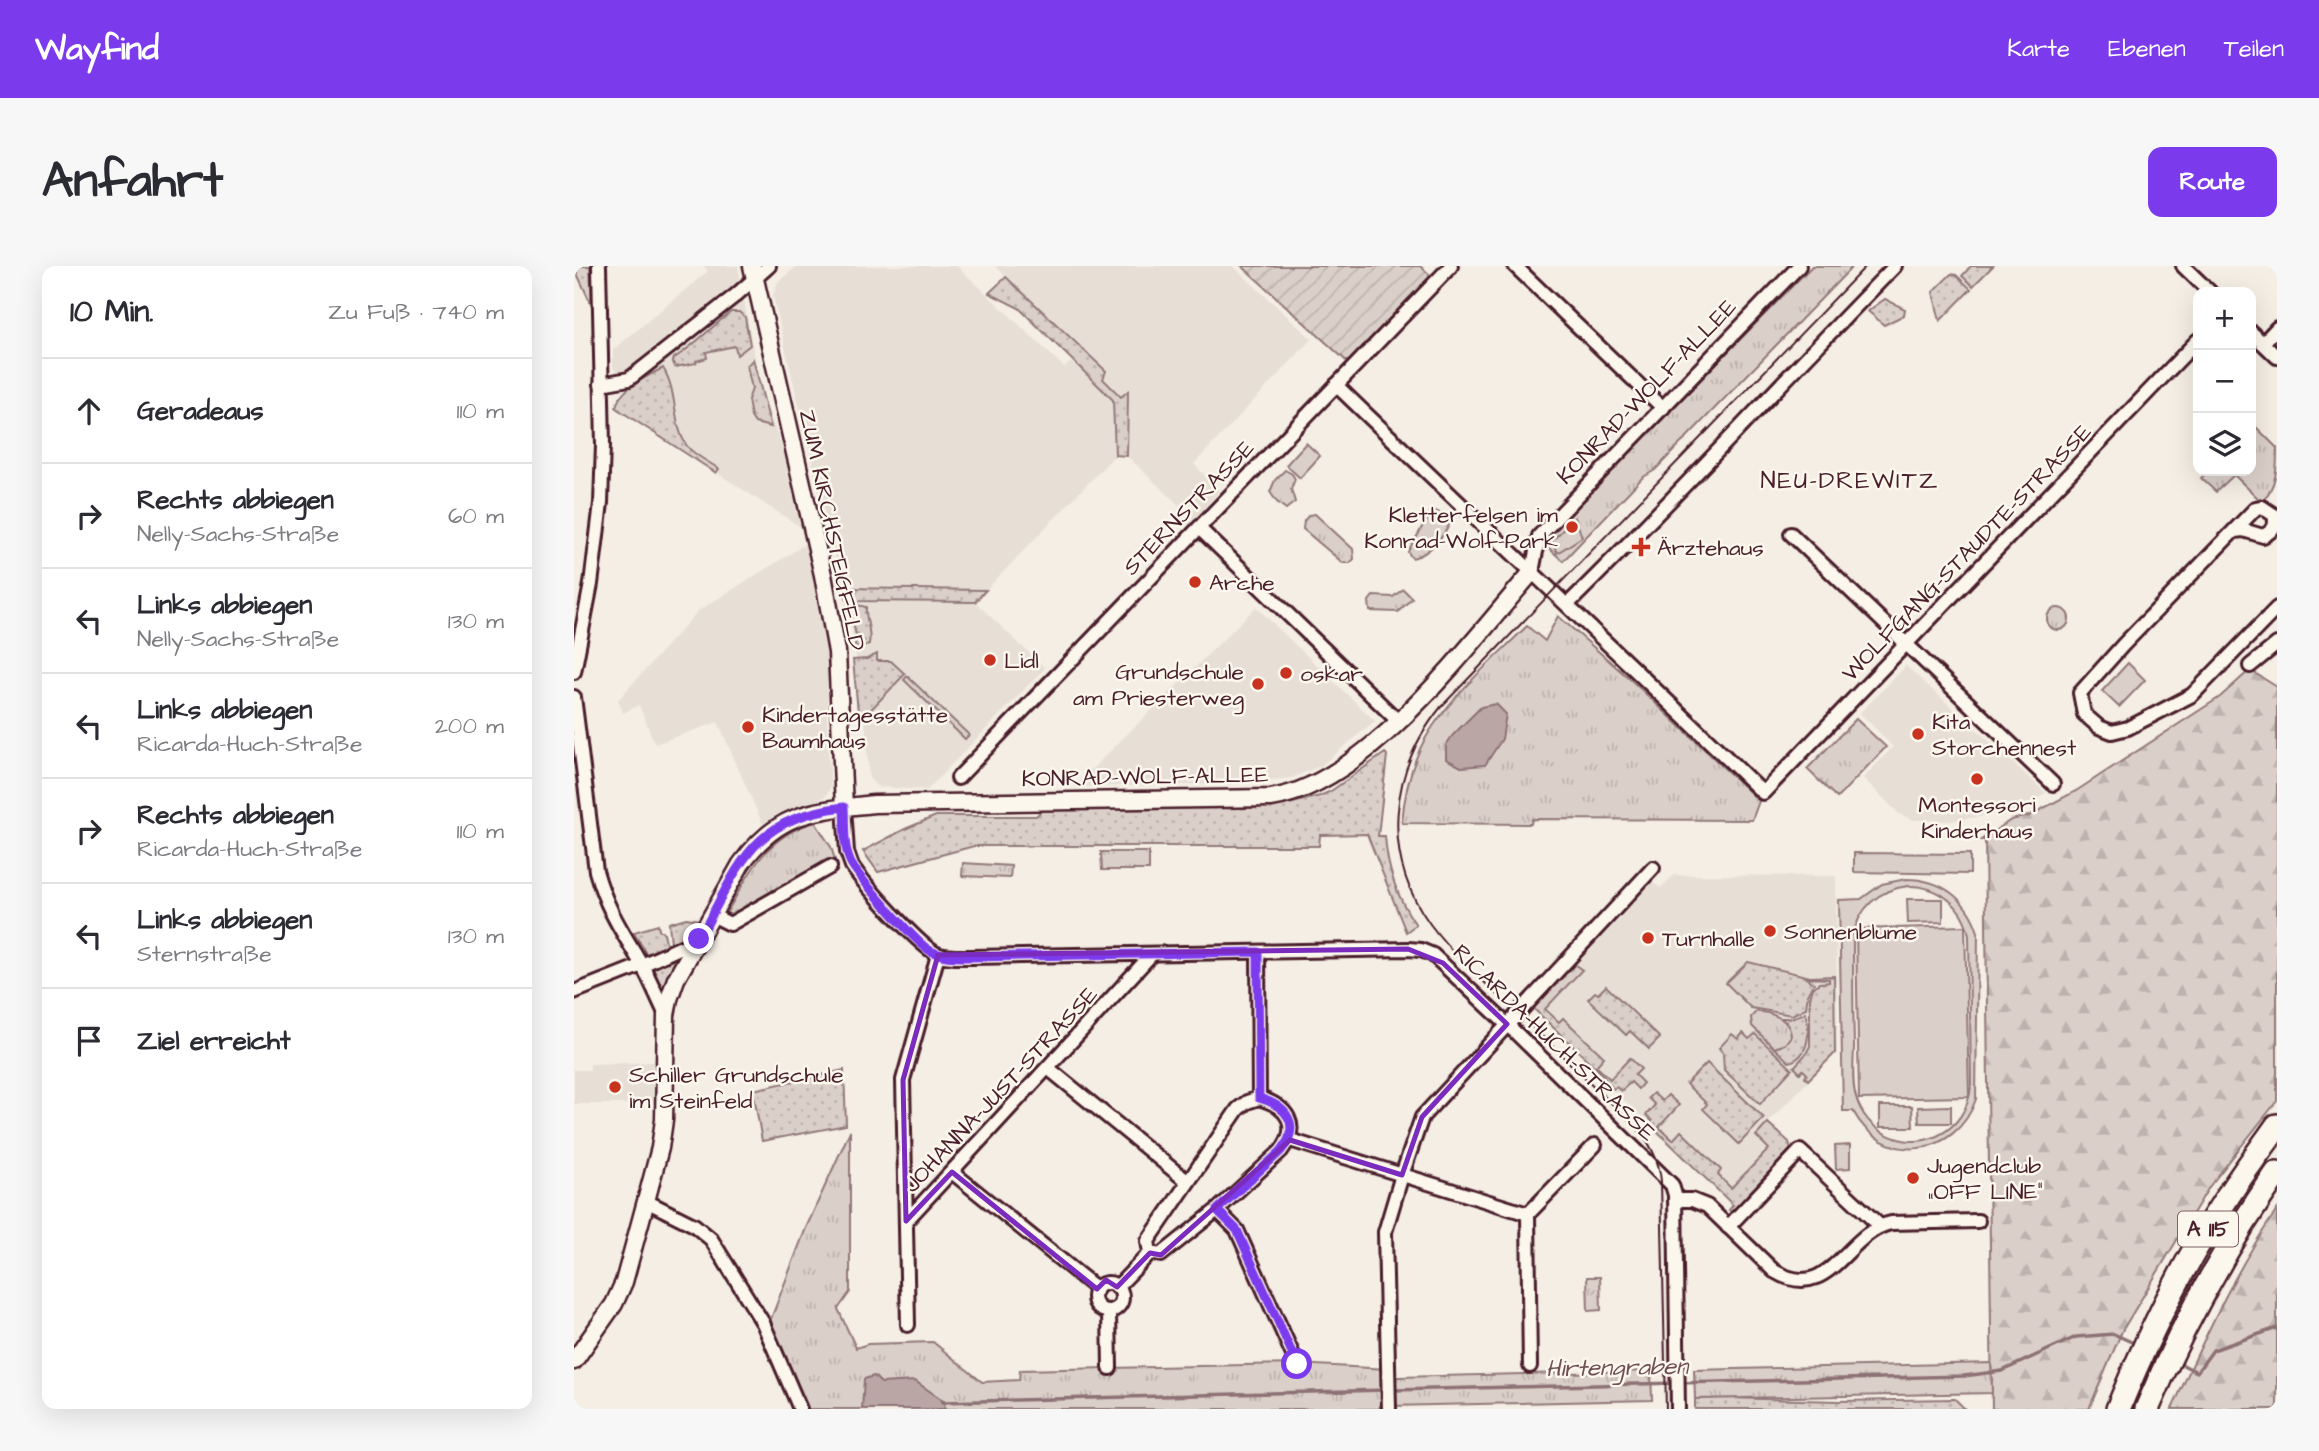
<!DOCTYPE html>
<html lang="de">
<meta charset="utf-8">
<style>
:root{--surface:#fff;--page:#f7f7f7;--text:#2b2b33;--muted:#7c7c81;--line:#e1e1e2;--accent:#7c3aed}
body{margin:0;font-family:"Architects Daughter",sans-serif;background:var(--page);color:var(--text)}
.controls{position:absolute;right:21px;top:21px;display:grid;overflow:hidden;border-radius:14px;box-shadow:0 7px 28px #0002}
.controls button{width:63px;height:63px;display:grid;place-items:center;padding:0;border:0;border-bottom:2px solid var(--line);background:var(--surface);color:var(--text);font:35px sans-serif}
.stop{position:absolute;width:21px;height:21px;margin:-16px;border:5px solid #7c3aed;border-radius:50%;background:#fff}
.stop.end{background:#7c3aed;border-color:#fff;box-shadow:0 2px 7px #0008}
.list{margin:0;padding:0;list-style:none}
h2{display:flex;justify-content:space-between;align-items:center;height:91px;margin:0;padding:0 28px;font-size:30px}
h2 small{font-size:23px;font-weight:400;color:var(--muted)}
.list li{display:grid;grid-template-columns:46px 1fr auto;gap:21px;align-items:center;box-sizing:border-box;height:105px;padding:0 28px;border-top:2px solid var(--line)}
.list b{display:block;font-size:26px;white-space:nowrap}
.list p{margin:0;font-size:23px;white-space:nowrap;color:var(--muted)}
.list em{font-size:23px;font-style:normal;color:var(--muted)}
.icon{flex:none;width:38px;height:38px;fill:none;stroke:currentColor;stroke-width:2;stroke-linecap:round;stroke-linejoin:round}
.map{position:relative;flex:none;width:1703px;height:1143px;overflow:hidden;border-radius:14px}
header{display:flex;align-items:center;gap:42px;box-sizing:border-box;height:98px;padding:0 35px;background:var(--accent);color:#fff}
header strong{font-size:33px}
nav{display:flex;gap:38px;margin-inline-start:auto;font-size:24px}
.intro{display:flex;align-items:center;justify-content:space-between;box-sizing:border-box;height:168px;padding:0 42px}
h1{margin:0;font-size:49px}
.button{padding:18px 32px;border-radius:14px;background:var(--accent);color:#fff;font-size:24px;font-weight:700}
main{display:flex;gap:42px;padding:0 42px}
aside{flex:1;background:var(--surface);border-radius:14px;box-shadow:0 7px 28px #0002}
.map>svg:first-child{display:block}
.built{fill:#e7dfd6}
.grass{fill:url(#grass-dots);stroke:#92787a;stroke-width:2}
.forest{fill:url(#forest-firs);stroke:#92787a;stroke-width:2}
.park{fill:url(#park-tufts);stroke:#92787a;stroke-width:2}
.garden{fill:url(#garden-furrows);stroke:#92787a;stroke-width:2}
.pitch{fill:#dbd0c9;stroke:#92787a;stroke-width:2;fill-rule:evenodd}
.water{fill:#baa7a5;stroke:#8d7174;stroke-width:2}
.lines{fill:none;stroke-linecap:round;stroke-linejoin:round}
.stream{stroke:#8d7174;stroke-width:3.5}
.minor-casing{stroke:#4a1f2b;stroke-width:18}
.tertiary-casing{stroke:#4a1f2b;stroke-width:21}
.motorway-casing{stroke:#4a1f2b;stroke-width:28}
.minor{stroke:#fbf7ec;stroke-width:12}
.tertiary{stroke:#fbf7ec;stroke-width:16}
.motorway{stroke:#fbf7ec;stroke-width:23}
.tram{stroke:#4a1f2b;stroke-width:2}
.route{stroke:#7c3aed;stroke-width:9}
.marked{fill:none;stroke:#7b2cbf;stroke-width:5;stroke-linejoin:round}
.poi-dot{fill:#c8321e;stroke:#fbf7ec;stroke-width:2.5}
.labels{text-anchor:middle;stroke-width:5;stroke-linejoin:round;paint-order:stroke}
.shield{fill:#fbf7ec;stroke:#7f6065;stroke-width:2}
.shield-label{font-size:21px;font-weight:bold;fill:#4a1f2b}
.street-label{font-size:23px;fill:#4a1f2b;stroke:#fbf7ec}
.poi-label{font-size:23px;fill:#4a1f2b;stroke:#fbf7ec;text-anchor:start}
.neighbourhood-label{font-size:24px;letter-spacing:2px;fill:#4a1f2b;stroke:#fbf7ec}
.water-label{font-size:24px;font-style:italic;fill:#714f56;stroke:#fbf7ec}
</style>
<header>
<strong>Wayfind</strong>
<nav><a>Karte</a><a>Ebenen</a><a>Teilen</a></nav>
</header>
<div class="intro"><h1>Anfahrt</h1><a class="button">Route</a></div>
<main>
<aside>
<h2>10 Min.<small>Zu Fuß · 740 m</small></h2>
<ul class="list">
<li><svg class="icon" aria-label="ahead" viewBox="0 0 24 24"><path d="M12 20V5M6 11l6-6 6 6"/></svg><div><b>Geradeaus</b></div><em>110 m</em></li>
<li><svg class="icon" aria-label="right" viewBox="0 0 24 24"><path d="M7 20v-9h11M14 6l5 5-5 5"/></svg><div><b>Rechts abbiegen</b><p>Nelly-Sachs-Straße</p></div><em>60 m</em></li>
<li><svg class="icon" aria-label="left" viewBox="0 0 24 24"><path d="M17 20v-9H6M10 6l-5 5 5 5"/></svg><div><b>Links abbiegen</b><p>Nelly-Sachs-Straße</p></div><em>130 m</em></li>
<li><svg class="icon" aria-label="left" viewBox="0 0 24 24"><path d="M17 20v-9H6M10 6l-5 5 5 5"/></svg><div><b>Links abbiegen</b><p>Ricarda-Huch-Straße</p></div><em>200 m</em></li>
<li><svg class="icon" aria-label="right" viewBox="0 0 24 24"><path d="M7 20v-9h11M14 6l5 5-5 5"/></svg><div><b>Rechts abbiegen</b><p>Ricarda-Huch-Straße</p></div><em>110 m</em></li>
<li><svg class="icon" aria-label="left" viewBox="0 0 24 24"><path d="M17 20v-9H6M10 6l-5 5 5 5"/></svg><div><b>Links abbiegen</b><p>Sternstraße</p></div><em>130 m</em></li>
<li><svg class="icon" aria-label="arrive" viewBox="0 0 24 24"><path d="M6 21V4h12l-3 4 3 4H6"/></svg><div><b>Ziel erreicht</b></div></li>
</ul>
</aside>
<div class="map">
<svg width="1703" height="1143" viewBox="0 0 1703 1143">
<defs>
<pattern id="grass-dots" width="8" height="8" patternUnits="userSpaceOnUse" patternTransform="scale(1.75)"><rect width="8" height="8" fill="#dbd0c9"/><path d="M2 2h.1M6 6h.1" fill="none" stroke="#bdb2ad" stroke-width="1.8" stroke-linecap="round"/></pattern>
<pattern id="forest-firs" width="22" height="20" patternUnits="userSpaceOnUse" patternTransform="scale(1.75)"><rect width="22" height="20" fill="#dbd0c9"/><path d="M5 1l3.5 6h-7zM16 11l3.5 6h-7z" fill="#bdb2ad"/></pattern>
<pattern id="park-tufts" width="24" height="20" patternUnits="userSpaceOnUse" patternTransform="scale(1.75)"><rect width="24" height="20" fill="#dbd0c9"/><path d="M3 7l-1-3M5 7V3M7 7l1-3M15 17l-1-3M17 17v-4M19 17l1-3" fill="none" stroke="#bdb2ad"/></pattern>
<pattern id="garden-furrows" width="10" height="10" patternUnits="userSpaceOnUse" patternTransform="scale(1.75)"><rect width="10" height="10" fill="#dbd0c9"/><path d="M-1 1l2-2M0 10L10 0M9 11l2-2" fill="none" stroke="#bdb2ad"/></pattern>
</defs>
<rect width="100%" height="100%" fill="#f4eee4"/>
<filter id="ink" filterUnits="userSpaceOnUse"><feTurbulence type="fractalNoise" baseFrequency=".0143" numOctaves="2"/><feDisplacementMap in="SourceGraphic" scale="14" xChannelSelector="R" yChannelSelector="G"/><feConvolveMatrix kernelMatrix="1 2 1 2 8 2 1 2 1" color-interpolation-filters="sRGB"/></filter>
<g filter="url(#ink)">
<g class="built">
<polygon points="130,0 164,0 177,74 192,140 211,188 228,262 41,141 52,124 39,101 39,84 134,5"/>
<polygon points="223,0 383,0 490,101 498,96 539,134 541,189 412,324 268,322 199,30 204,16"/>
<polygon points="421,0 659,0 738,73 620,198 645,225 621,254 553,190 554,126 548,132 529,113 531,104"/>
<polygon points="235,276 254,374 253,467 257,520 252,530 238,537 210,546 189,559 144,456 81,478 65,439 49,447 44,434 124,345"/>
<polygon points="274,335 401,336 471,402 353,524 304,521 295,512 292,464"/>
<polygon points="682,341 801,455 748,499 718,512 656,518 500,521"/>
<polygon points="1332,400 1393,455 1472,527 1453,538 1435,546 1409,550 1377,555 1340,554 1325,548 1289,512 1319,481 1286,447"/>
<polygon points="1100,609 1262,610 1263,787 1194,856 1215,876 1218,886 1158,949 1154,945 1159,939 1034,819 1025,806 959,740 1077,616 1087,622"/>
<polygon points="82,796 81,838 0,838 0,804 16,804 16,798"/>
</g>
<g class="grass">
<polygon points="0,0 16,0 18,40 0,1"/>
<polygon points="1397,0 1419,0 1399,20 1388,10"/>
<polygon points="1377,8 1382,9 1397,23 1366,55 1359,26"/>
<polygon points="432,11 532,105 529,113 547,131 554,125 553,190 541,189 539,134 445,42 415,27"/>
<polygon points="1311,33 1331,43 1330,49 1310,59 1294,45"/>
<path d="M 157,46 L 165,46 L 171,51 L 176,79 L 163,89 L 161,80 L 132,86 L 133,92 L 122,95 L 122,97 L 101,101 L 99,96 L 100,92 C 121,79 137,61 157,46 Z"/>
<polygon points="179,93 197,161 181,157 177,151 174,134 178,123 173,100"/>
<path d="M 89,102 C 104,125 98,159 113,180 C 120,189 135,196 145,203 L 142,207 L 42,142 C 44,123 74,110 89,102 Z"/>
<polygon points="268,323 268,322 412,324 401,336 274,335"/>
<path d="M 274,337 L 292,341 C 291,353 298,366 295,378 L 288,381 L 281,380 L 282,369 Z"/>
<polygon points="303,388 303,395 317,395 331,408 285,456 279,394 293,393"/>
<polygon points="333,410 395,469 391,473 330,414"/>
<path d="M 811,487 L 813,489 L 804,570 L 811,570 C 813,603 823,632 842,659 L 832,666 L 793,568 L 746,569 L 745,580 L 400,580 L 304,606 L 289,585 L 331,563 L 362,550 L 462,550 L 474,539 L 715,538 L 746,530 L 757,525 Z"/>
<polygon points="112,652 126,654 115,672 100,680 97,677 95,657"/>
<polygon points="84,659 85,664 90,667 93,680 91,685 75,692 60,666"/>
<polygon points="106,688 97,703 87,726 79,704 87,696"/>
<polygon points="1174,696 1236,711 1260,710 1261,787 1234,814 1231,811 1233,808 1229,804 1226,807 1220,801 1232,788 1236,780 1236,732 1239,722 1245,717 1255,716 1255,713 1232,712 1240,717 1234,727 1232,742 1218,749 1177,742 1152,717"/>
<polygon points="1000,698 1008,704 971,743 985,756 989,752 1030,791 1022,800 1036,813 1056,792 1067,803 1061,809 1069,817 1064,823 1057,816 1047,825 1042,821 1039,823 1025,805 961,744 960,740"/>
<polygon points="1032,720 1086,772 1075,783 1056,765 1052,769 1014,733 1021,726 1024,728"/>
<path d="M 1231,747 C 1237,762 1236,791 1215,796 L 1200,782 L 1207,780 L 1212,756 L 1206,752 L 1218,752 Z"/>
<polygon points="1169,767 1175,773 1181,768 1218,803 1186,838 1150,804 1149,787 1145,782 1158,768 1164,773"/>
<polygon points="1133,797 1190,852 1165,878 1129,843 1133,838 1112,818"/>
<polygon points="270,804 272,859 188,875 179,824"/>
<polygon points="1079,827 1088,835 1094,829 1105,839 1085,861 1099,874 1107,865 1147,904 1144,909 1157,922 1195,883 1182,870 1194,857 1215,876 1218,886 1158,947 1155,944 1159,939 1076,858 1078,855 1072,849 1081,839 1074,832"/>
<polygon points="1153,1132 1265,1135 1381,1133 1391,1143 1121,1143 1121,1133"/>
</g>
<g class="forest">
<polygon points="1676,404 1703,421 1703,835 1635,921 1548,1065 1515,1143 1418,1143 1411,574 1407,574 1437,554 1455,550 1502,525 1646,431"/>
<path d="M 1703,944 L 1703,1143 L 1598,1143 C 1629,1076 1660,1005 1703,944 Z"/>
</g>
<g class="park">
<polygon points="1238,0 1279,0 1081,204 1068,212 989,295 968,276"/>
<path d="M 1677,156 L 1703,182 C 1703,203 1703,219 1688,236 L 1660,209 L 1642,226 L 1627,212 L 1635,205 L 1677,205 Z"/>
<polygon points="711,204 718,208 721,213 717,223 721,236 712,243 703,236 696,226 701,214"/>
<path d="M 859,244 L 868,248 L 876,257 C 869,272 854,289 838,292 L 834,286 C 837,278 843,272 846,265 C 851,256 852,251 859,244 Z"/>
<polygon points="741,248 779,283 780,293 776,297 769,297 729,263 730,255 735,249"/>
<polygon points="829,323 838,332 824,346 796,345 795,335 799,330 819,331"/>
<circle cx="1484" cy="353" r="11"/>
<path d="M 984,350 L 1057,414 L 1185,535 L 1178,554 L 958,553 L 957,558 L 828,557 C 830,531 835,507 846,483 C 866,439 918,395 953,360 L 971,375 Z"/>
<polygon points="1282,453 1312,481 1263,532 1233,503"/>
<path d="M 241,556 L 257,581 L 261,594 L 157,654 L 153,646 C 177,605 192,570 241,556 Z"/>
<polygon points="527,586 575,586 575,604 528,604"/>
<polygon points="389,597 437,600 436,612 388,610"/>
<path d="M 1183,745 C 1198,747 1216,752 1217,770 L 1211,778 L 1200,782 L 1178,760 L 1177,751 Z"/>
<polygon points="276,865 276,1026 264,1043 282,1082 294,1078 359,1076 408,1116 445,1114 446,1104 723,1098 814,1103 824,1111 1077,1105 1078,1134 815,1140 806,1140 805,1143 232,1143 195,1058 232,962"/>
<polygon points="1013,1011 1026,1011 1027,1044 1014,1045"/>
<polygon points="1417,1097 1418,1127 1121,1133 1120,1104"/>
</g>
<polygon class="garden" points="668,0 846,0 863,15 779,101"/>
<g class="pitch">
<polygon points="732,177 746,190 726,212 712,199"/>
<polygon points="1001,251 1008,271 983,287 978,275"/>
<polygon points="1554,397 1571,414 1545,441 1528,425"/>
<polygon points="1280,587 1396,588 1396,608 1280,606"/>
<path d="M 1332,613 C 1367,613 1393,632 1404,666 L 1402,833 C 1382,892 1309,901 1279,845 L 1269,845 L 1265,634 L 1287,633 L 1308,618 ZM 1335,620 C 1365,620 1389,639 1395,669 L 1397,820 C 1395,842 1383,861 1363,870 C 1330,885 1291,865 1282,831 C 1277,815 1280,795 1280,778 C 1279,742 1279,707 1279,671 C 1284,642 1305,623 1335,620 Z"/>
<polygon points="1333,633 1369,633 1369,656 1334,657"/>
<polygon points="1391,660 1395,831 1285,833 1282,663"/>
<polygon points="1306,840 1338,840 1339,861 1306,861"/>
<polygon points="1377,840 1377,857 1345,857 1344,841"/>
<polygon points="1276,879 1276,902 1262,903 1261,880"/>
</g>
<g class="water">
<polygon points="922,438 932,448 928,473 911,499 887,501 872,493 872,479 879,469 907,441"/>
<polygon points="300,1110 307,1117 341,1115 370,1135 371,1143 288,1143 290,1113"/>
</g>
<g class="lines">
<g class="stream">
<polyline points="1603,1096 1623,1106 1639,1084 1703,1062"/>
<polyline points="819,1124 1390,1110 1428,1105 1502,1071 1540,1068 1564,1079"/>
<polyline points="368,1136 812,1124"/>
</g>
<defs>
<g id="minor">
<polyline points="941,0 1089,142"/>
<polyline points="1609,0 1636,26"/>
<polyline points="1677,66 1703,91"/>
<polyline points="1689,77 1703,62"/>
<polyline points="27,118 55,113 162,29 195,0"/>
<path d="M 762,119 C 904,256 1048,390 1189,527 L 1624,74"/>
<polyline points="625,262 824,455"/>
<path d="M 1661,265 L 1669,264 L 1689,270 C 1699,265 1703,260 1700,249 L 1688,241 L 1682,242 L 1549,379 L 1506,427 L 1510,448 L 1525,461 L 1538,466 L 1554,462 L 1618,429 L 1703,342"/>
<polyline points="1217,268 1479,518"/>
<polyline points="958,306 965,270 1225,0"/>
<path d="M 994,338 C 1106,228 1211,112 1321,0"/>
<polyline points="1676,400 1703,378"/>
<polyline points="0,406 17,318 27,237 29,179 25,0"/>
<path d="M 0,431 L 22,605 C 33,644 48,665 68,699 C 77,715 84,733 92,749"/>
<polyline points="384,512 877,0"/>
<path d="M 270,541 L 273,586 L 278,600 C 290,618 348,683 365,689 C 376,692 387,691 398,691 L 834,683 L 847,684 L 859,689 L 941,766 L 1098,919 L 1101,929 L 1104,1143"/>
<polyline points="138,649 156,658 256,601"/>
<polyline points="684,686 685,832"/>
<polyline points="0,726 68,699 125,673"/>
<polyline points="474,802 614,916"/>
<path d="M 685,832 C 713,840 727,859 707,885 L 643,944 L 587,989 L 576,987 L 574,975 L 664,843 L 673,836 Z"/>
<polyline points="716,874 954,948 1021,879"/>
<polyline points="378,906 523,1023"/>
<path d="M 1101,934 L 1118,934 L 1133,940 L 1200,1005 C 1256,1039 1271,967 1317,957 L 1404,955"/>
<polyline points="72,935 120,959 137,973 189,1057 226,1143"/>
<polyline points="643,944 663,964 723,1098"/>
<polyline points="954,948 956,1100"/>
<polyline points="332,955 578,688"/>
<polyline points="1154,961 1226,885 1306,960"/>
<circle cx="534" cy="1031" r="14"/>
<polyline points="543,1021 576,987"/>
<polyline points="535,1045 536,1102"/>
<polyline points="334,1059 329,814 364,689"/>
<polyline points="815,1143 811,966 828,909 848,851 1079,602"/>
</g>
<g id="tertiary">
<polyline points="178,0 249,309 263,386 270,541"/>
<path d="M 0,1095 L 40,1038 L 50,1016 L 72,935 L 86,882 L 90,854 L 92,749 L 95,733 L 102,713 L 167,598 C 205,545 239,545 300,538 L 697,532 C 793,518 897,376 958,306"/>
</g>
<g id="motorway">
<path d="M 1544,1143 C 1574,1069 1610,996 1654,930 C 1669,906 1687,883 1703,860"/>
<path d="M 1573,1143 C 1608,1060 1651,981 1703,907"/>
</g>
</defs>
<use href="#minor" class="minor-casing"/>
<use href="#tertiary" class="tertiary-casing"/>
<use href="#motorway" class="motorway-casing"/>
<use href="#minor" class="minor"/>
<use href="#tertiary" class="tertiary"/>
<use href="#motorway" class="motorway"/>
<path class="tram" d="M 1092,1143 L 1087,915 C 1085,893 1076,876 1061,860 C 1023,823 984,786 946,749 C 915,720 881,692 856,658 C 807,590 815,505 867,441 L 1292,0"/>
</g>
</g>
<g class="lines" filter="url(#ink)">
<path class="route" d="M 125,673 C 166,599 176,552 270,541 C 271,558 269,579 276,595 C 281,608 343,677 355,684 C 369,692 383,691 398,691 L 684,686 L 685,832 C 713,840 728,859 707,885 L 643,944 L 663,964 L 723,1098"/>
</g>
<path class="marked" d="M 834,683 L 869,697 L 933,758 L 848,851 L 828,909 L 716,874 L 587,989 L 576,987 L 543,1021 L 532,1014 L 523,1023 L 378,906 L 332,955 L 329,814 L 364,689 Z"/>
<g class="poi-dot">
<circle cx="998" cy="261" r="7"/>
<path d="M1063.5 270.5h7v7h7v7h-7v7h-7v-7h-7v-7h7z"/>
<circle cx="621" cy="316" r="7"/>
<circle cx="416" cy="394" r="7"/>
<circle cx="712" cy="407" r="7"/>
<circle cx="684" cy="418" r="7"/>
<circle cx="174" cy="461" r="7"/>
<circle cx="1344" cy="468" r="7"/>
<circle cx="1403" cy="513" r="7"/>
<circle cx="1196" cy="665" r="7"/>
<circle cx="1074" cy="672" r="7"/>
<circle cx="41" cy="821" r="7"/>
<circle cx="1339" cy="912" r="7"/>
</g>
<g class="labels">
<rect class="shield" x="1604" y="945.5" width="60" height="35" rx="5"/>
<g class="shield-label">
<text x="1634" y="970">A 115</text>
</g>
<g class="street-label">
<text transform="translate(1072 125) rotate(-46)" y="8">KONRAD-WOLF-ALLEE</text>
<text transform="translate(614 241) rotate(-46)" y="8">STERNSTRASSE</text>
<text transform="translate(259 264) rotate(78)" y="8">ZUM KIRCHSTEIGFELD</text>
<text transform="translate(1392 286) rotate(-46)" y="8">WOLFGANG-STAUDTE-STRASSE</text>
<text transform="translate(571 510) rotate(-1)" y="8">KONRAD-WOLF-ALLEE</text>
<text transform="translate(981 776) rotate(44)" y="8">RICARDA-HUCH-STRASSE</text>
<text transform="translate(426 823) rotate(-47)" y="8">JOHANNA-JUST-STRASSE</text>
</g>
<g class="poi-label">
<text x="984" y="256" text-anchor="end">Kletterfelsen im<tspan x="984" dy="26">Konrad-Wolf-Park</tspan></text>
<text x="1083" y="289">Ärztehaus</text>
<text x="635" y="324">Arche</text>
<text x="430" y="402">Lidl</text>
<text x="670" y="413" text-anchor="end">Grundschule<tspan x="670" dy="26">am Priesterweg</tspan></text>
<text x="726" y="415">oskar</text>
<text x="188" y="456">Kindertagesstätte<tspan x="188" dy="26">Baumhaus</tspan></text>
<text x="1358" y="463">Kita<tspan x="1358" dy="26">Storchennest</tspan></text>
<text x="1403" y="546" text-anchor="middle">Montessori<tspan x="1403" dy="26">Kinderhaus</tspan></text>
<text x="1210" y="673">Sonnenblume</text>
<text x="1088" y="680">Turnhalle</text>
<text x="55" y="816">Schiller Grundschule<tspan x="55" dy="26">im Steinfeld</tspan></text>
<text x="1353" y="907">Jugendclub<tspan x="1353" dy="26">„OFF LINE“</tspan></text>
</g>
<g class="neighbourhood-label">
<text x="1276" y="222">NEU-DREWITZ</text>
</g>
<g class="water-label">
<text transform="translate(1043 1101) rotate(-1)" y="8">Hirtengraben</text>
</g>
</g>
</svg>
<div class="controls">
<button>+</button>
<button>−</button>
<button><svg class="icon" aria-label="layers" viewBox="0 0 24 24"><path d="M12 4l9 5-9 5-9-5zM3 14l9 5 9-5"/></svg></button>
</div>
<div class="stop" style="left:723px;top:1098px"></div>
<div class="stop end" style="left:125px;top:673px"></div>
</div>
</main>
